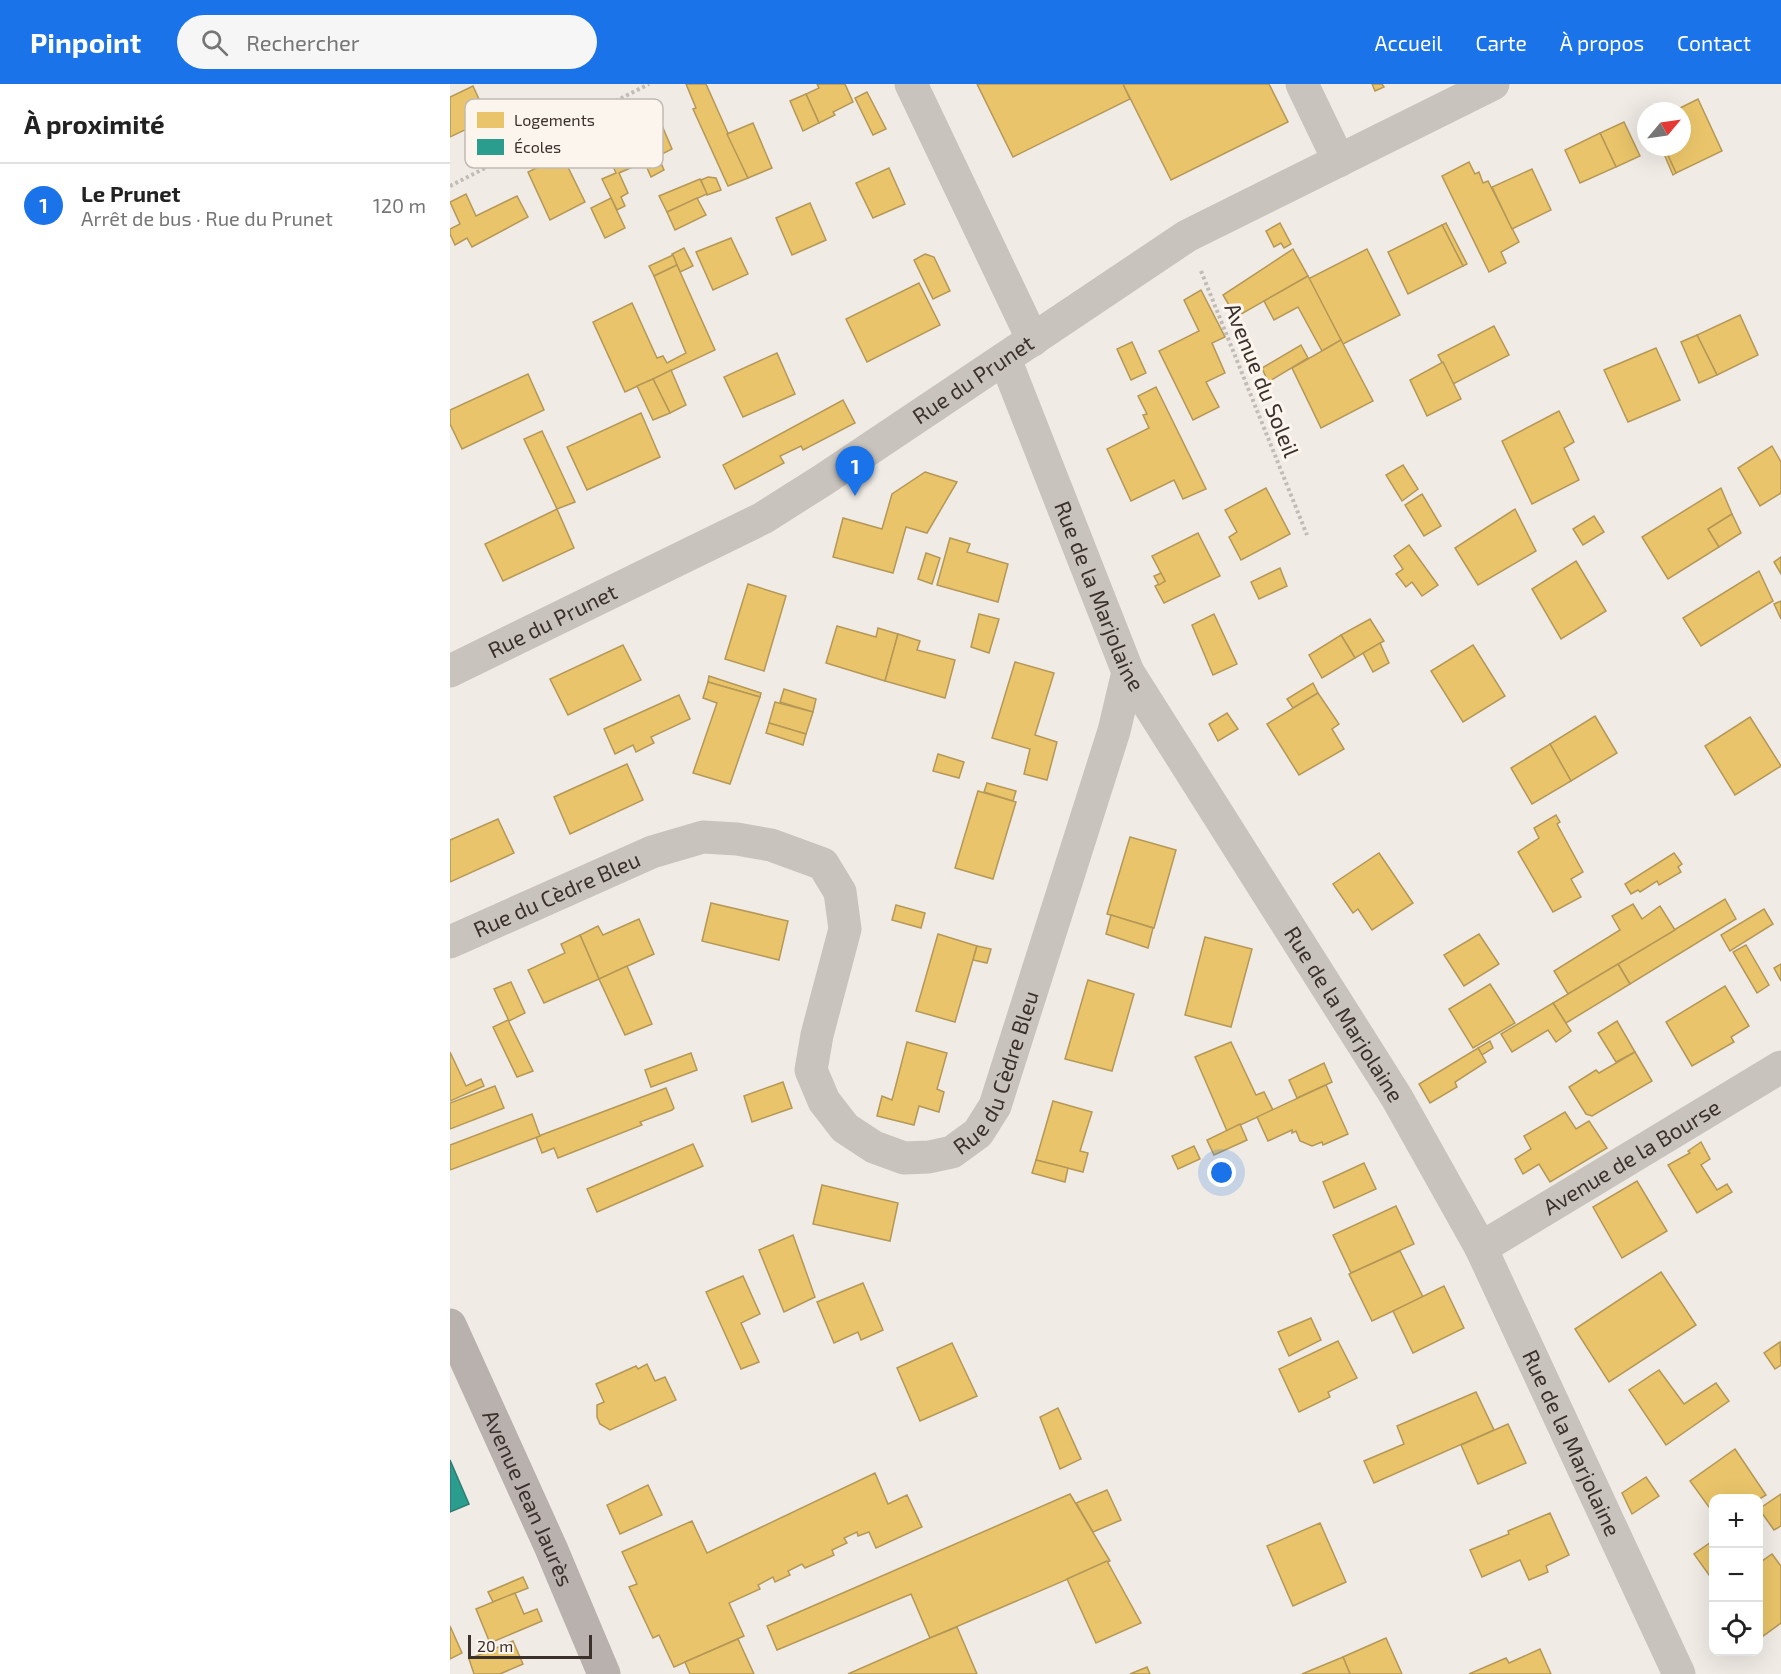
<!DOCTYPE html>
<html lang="fr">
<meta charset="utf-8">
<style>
:root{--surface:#fff;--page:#f6f6f6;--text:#222;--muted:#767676;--line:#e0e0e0;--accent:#1a73e8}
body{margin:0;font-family:"Exo 2",sans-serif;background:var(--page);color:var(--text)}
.controls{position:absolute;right:18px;bottom:18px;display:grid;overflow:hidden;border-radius:12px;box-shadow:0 6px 24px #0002}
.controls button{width:54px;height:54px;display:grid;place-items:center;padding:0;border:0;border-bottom:2px solid var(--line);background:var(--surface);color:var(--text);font:30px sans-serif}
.compass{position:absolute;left:1187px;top:18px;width:54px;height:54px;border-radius:50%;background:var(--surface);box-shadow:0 6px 24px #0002;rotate:61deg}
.scale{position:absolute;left:18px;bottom:15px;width:124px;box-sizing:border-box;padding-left:6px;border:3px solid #3b302b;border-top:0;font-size:16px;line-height:21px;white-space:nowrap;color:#3b302b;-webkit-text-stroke:4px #fbf5ee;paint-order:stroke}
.you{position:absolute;left:772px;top:1089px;width:21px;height:21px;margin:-15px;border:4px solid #fff;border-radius:50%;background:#1a73e8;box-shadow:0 0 0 9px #1a73e833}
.badge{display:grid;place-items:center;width:39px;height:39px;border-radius:50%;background:var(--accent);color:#fff;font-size:20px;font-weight:700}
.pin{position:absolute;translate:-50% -50px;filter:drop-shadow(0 2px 3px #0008)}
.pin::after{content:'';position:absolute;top:32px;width:21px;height:18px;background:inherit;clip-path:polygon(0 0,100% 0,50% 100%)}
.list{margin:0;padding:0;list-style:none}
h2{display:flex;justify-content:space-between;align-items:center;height:78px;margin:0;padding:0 24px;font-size:26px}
h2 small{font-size:20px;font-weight:400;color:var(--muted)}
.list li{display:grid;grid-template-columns:39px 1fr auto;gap:18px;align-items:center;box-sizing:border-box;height:84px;padding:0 24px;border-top:2px solid var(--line)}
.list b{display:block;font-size:22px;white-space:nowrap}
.list p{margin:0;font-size:20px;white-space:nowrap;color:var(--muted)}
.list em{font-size:20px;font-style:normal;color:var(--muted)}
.icon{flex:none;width:33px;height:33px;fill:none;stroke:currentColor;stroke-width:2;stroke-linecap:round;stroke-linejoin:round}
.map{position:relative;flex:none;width:1331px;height:1590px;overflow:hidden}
header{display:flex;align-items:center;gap:36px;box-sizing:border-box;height:84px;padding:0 30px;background:var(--accent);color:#fff}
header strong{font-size:28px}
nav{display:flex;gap:33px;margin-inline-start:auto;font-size:21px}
.search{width:420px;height:54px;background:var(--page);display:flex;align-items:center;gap:15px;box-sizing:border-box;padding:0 21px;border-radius:33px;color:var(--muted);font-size:22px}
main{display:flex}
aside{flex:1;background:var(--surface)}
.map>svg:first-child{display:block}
.homes{fill:#e9c46a;stroke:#b59857;stroke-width:1.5}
.schools{fill:#2a9d8f;stroke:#2f7c71;stroke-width:1.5}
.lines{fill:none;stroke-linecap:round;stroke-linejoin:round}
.path{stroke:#c2bbb6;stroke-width:4;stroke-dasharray:3 3;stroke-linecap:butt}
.minor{stroke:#c9c3be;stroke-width:33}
.major{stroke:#b8b1ad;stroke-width:33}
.labels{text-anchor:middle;stroke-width:6;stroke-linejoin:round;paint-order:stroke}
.street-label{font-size:22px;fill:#3b302b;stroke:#fbf5ee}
.key{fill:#fbf5ee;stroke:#c1bab4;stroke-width:1.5}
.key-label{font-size:16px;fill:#3b302b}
</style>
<header>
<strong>Pinpoint</strong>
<div class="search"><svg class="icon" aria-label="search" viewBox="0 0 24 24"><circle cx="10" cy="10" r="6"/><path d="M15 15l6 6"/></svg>Rechercher</div>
<nav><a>Accueil</a><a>Carte</a><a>À propos</a><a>Contact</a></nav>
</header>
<main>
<aside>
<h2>À proximité<small></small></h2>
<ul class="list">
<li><span class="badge">1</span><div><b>Le Prunet</b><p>Arrêt de bus · Rue du Prunet</p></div><em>120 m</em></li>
</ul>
</aside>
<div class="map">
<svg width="1331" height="1590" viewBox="0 0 1331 1590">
<rect width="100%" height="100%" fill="#f0ebe5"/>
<g class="homes">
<polygon points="236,0 256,0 298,94 278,102 243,25 246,24"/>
<polygon points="367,0 395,0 403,18 383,28 385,31 369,39 356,10 369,4"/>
<polygon points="527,0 673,0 680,15 563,73"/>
<polygon points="673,0 819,0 838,38 721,96"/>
<polygon points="922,0 932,0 934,3 925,7"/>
<polygon points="23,2 38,35 0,53 0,13"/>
<polygon points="417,8 436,45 423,51 405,14"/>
<polygon points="356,10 369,39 353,47 340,17"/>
<polygon points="1248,15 1272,67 1226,89 1214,63 1232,63 1232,27 1224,27"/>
<polygon points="204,23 222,65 208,72 214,86 201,93 176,36"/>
<polygon points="176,36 194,78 169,89 178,109 171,113 175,122 167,126 152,95 166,89 148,49"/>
<polygon points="1174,38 1190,72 1166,83 1150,49"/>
<polygon points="303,39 322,84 298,94 277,50"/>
<polygon points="1150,49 1166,83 1130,99 1115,66"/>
<polygon points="1211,63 1214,63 1226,89 1223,91"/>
<polygon points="112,71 135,118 100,136 78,88"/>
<polygon points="1019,78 1025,90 1029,88 1033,99 1038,97 1069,158 1051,168 1056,179 1039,188 992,92"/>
<polygon points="439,84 455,120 423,134 406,99"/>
<polygon points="1082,85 1101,126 1062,145 1042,103"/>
<polygon points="258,93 266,94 271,106 257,111 251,96"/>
<polygon points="250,95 257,110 217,128 209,112"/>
<polygon points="16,110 26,132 67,112 78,133 22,163 17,154 5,161 0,150 0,145 10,140 0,118"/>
<polygon points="161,114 175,144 155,154 141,124"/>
<polygon points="247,114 256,131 225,146 217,128"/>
<polygon points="360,119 376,156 342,171 326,134"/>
<polygon points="830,139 841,160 834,164 831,159 824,163 816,147"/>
<polygon points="996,139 1017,180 1013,182 992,141"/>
<polygon points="992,141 1013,182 958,210 938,168"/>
<polygon points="281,154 298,190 263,206 246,168"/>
<polygon points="234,164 243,182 230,188 222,170"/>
<polygon points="843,165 858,192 786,233 773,211"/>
<polygon points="917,165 950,231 893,260 858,195"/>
<polygon points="475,170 484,173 500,207 483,215 464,176"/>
<polygon points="223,171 227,181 204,192 199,182"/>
<polygon points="227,181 265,266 175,308 143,238 182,219 207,274 213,272 217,279 236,269 204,192"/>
<polygon points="858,192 891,256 872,267 848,223 824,236 814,217"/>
<polygon points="469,199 490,241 417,278 396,235"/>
<polygon points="751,206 775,253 762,259 775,289 756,298 769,323 743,336 709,267 749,247 734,216"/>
<polygon points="1290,231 1308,271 1267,291 1247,251"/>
<polygon points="1044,242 1059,271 1003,300 988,271"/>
<polygon points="1247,251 1267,291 1249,299 1231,258"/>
<polygon points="891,256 923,317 871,344 842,284"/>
<polygon points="682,258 696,289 681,296 667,265"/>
<polygon points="851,261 858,274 818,298 812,284"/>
<polygon points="1206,264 1230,316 1178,338 1154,286"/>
<polygon points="327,269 345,310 293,333 274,293"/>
<polygon points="993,278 1011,315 977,332 960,296"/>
<polygon points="221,286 236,321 220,329 203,295"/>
<polygon points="78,290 94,326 12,365 0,340 0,326"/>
<polygon points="203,295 220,329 203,336 187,302"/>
<polygon points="706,303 756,405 733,415 724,396 681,417 657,365 699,344 693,331 697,330 688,312"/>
<polygon points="393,316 405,339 353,366 351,362 330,372 334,379 285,405 273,381"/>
<polygon points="1109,327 1124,358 1114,364 1129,396 1082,420 1052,357"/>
<polygon points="191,329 210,373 137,406 117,363"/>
<polygon points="92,347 125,418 107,425 74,355"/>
<polygon points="1322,362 1331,378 1331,409 1310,422 1288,384"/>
<polygon points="953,381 968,405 952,417 936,391"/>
<polygon points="475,388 507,398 477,449 456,443 443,489 383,473 393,434 432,445 442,410"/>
<polygon points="816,404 840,450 791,476 779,453 787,448 775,426"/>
<polygon points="1271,404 1282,430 1258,445 1269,463 1218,495 1192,453"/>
<polygon points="972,410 991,442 974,452 955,421"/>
<polygon points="107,425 124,464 53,497 35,460"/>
<polygon points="1065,425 1086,467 1028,501 1005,464"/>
<polygon points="1282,430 1291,449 1269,463 1258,445"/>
<polygon points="1144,432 1154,448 1133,461 1123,445"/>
<polygon points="748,449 770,492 714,519 705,502 715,497 702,472"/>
<polygon points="500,454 520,460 517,468 558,480 548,518 487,501"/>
<polygon points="959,461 988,501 972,512 962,498 956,503 946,490 953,485 944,472"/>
<polygon points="476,469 490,474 482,500 468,495"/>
<polygon points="1331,473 1331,490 1324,478"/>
<polygon points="1126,477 1156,527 1111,555 1082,505"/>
<polygon points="830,484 837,502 809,515 801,498"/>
<polygon points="1309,487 1323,517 1251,562 1233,534"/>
<polygon points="711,489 715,497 709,501 704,492"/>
<polygon points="298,500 336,512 314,587 275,575"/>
<polygon points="1331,517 1331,535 1324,520"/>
<polygon points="529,530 549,535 539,569 521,563"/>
<polygon points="764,530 787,580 763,591 742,541"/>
<polygon points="920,535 934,557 905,574 891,551"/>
<polygon points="387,542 426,553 428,544 448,550 435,597 376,579"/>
<polygon points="448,550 470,557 467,566 505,576 495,614 435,597"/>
<polygon points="891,551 905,574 872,594 859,571"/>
<polygon points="930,559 939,579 923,588 913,569"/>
<polygon points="173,561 191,596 118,631 100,595"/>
<polygon points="1023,561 1055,612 1013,638 981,587"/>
<polygon points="565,578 604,589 585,651 607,658 597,696 574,690 580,665 542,654"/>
<polygon points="259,592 311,609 310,613 258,598"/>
<polygon points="258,598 310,613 280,700 243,689 267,619 253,614"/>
<polygon points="863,599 868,609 843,624 837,615"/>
<polygon points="334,605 366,615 363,628 330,618"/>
<polygon points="868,609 889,640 882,645 894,665 849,691 817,640"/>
<polygon points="229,611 240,635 201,653 204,659 186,668 183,661 165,670 154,645"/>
<polygon points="325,618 363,628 356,650 319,639"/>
<polygon points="777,629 788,645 768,657 759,640"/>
<polygon points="1145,632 1167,669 1121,697 1100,660"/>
<polygon points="1300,633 1331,682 1285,711 1255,662"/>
<polygon points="319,639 356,650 353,661 316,649"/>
<polygon points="1100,660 1121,697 1082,720 1061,684"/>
<polygon points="488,670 514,678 509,694 483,687"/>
<polygon points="177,680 193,716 120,750 104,713"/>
<polygon points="537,699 566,707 563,717 534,708"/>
<polygon points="528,707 566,718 543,795 505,784"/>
<polygon points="1106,731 1110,738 1107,740 1133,788 1121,795 1131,813 1103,828 1068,768 1089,754 1084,744"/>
<polygon points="48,735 64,769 0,798 0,756"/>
<polygon points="680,753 726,766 704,844 657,830"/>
<polygon points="929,769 963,819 922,846 908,825 903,829 883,800"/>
<polygon points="1224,769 1232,780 1228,783 1231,788 1209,801 1207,797 1190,808 1188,806 1181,810 1175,800"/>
<polygon points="1275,815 1286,835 1180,900 1168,880"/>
<polygon points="261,819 338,837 329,876 252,857"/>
<polygon points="1183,820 1192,835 1210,822 1225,846 1118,910 1104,887 1170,846 1162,832"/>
<polygon points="446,821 475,829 471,844 442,836"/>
<polygon points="1314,825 1323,840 1280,867 1271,851"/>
<polygon points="661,831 703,844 698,864 656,850"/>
<polygon points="189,835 204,870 149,895 130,851 148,842 153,851"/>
<polygon points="488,850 527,862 505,938 466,927"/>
<polygon points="1029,850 1049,880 1014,902 994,871"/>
<polygon points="130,851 149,895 94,919 78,886 115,869 111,860"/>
<polygon points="755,853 802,865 781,943 735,931"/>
<polygon points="1296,861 1319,901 1307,909 1283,868"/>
<polygon points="527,862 541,865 537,879 523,876"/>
<polygon points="1168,880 1180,900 1116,939 1103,919"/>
<polygon points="1331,880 1331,897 1324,884"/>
<polygon points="177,882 202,940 175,951 149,895"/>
<polygon points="638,896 684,910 662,987 615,975"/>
<polygon points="61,898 75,929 59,937 44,905"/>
<polygon points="1040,900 1065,939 1023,964 999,925"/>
<polygon points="1275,902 1299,942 1281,953 1284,958 1242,982 1216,938"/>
<polygon points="1103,919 1121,947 1106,958 1098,946 1062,968 1051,950"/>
<polygon points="58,936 83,987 67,993 43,943"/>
<polygon points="1167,937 1185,968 1166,978 1148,949"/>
<polygon points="1040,957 1043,964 1032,971 1028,964"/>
<polygon points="457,958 497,969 487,1005 494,1008 489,1028 469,1022 464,1041 427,1032 432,1012 442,1016"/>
<polygon points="781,958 806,1011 814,1008 823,1026 777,1047 745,973"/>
<polygon points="1028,964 1036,978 1005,998 1007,1003 980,1019 969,1000"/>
<polygon points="0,968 16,1002 31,995 34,1002 0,1017"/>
<polygon points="1185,968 1202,997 1142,1032 1136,1030 1119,1003 1146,986 1149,989"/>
<polygon points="241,969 247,986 201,1003 195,986"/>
<polygon points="874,979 882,998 847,1014 839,996"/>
<polygon points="333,998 342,1024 302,1038 294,1012"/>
<polygon points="876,1001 898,1050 873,1061 872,1058 862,1062 850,1057 846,1047 842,1049 842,1046 818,1057 807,1033"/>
<polygon points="45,1002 54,1024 0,1045 0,1019"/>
<polygon points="216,1004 224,1024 222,1026 190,1038 192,1041 108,1074 104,1064 92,1069 86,1053"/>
<polygon points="603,1017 642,1028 630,1067 638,1069 633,1088 586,1076"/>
<polygon points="1115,1028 1126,1045 1139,1037 1157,1064 1100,1098 1089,1080 1073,1090 1065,1075 1081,1065 1074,1052"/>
<polygon points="82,1030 90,1052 0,1086 0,1061"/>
<polygon points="790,1040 797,1056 764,1071 757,1056"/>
<polygon points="1251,1058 1260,1075 1251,1081 1267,1106 1277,1100 1282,1108 1247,1129 1218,1081 1240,1069 1238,1067"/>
<polygon points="243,1060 253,1082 147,1128 137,1105"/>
<polygon points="744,1062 750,1075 728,1085 722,1072"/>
<polygon points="586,1076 618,1084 615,1098 582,1089"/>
<polygon points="914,1079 926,1105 884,1124 873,1098"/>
<polygon points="1187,1097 1217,1147 1172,1174 1143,1123"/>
<polygon points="372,1101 448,1119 440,1157 363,1140"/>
<polygon points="946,1122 964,1160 901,1189 883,1151"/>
<polygon points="343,1151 365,1213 334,1228 309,1166"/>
<polygon points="950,1167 973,1213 922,1237 899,1190"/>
<polygon points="1211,1188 1246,1241 1159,1298 1125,1245"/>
<polygon points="293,1192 310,1230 291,1239 309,1278 291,1285 256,1208"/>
<polygon points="413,1199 433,1246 411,1256 408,1248 384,1259 367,1218"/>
<polygon points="994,1202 1014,1244 963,1269 943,1227"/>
<polygon points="861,1234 871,1256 839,1272 828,1248"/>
<polygon points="888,1257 907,1294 878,1308 880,1313 849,1328 829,1285"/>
<polygon points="1330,1258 1331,1281 1325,1285 1314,1269"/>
<polygon points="502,1259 527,1312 470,1337 447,1284"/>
<polygon points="197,1280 205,1297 215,1293 226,1316 160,1346 150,1340 147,1333 147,1321 154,1318 146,1300 186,1282 188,1285"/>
<polygon points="1209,1286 1234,1320 1266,1299 1279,1317 1216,1361 1179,1306"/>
<polygon points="1026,1308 1044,1346 924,1399 914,1377 954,1360 947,1342"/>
<polygon points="608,1324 631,1375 610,1385 590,1333"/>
<polygon points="1058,1340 1076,1379 1028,1400 1011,1361"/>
<polygon points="1285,1365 1316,1411 1308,1416 1308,1414 1264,1414 1264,1430 1240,1397"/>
<polygon points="425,1389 438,1420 457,1411 472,1443 426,1464 419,1448 408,1452 407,1448 394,1454 397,1459 382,1466 384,1471 355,1484 352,1480 338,1487 340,1491 325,1498 323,1493 308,1501 310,1505 279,1519 294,1552 224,1583 209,1551 203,1554 179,1503 187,1500 172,1468 242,1437 257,1469"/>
<polygon points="1196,1393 1209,1412 1182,1430 1172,1409"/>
<polygon points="198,1401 212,1431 170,1450 157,1421"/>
<polygon points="657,1406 671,1436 643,1448 626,1419"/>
<polygon points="620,1410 660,1477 480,1554 461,1510 327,1566 317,1542"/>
<polygon points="1331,1410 1331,1442 1324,1446 1309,1425"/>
<polygon points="1100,1429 1119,1471 1096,1482 1098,1488 1079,1496 1070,1476 1032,1493 1020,1466 1059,1450 1058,1447"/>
<polygon points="870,1439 896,1498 843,1522 817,1462"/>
<polygon points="1264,1456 1264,1498 1244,1470"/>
<polygon points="1322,1470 1331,1482 1331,1539 1309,1555 1308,1480"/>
<polygon points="657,1477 691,1539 646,1559 617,1495"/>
<polygon points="73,1493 78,1504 43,1518 38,1508"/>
<polygon points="65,1509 74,1530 87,1525 92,1537 40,1559 26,1525"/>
<polygon points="0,1542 12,1569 0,1575"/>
<polygon points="507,1543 527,1590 398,1590 480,1554"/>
<polygon points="936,1554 952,1590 900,1590 893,1573"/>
<polygon points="288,1555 304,1590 240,1590 235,1578"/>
<polygon points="63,1557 73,1580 50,1590 24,1590 19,1575"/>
<polygon points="1090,1565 1101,1590 1019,1590 1056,1574 1059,1579"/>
<polygon points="893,1573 900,1590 852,1590"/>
<polygon points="697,1583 700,1590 680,1590"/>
</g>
<polygon class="schools" points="0,1376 19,1420 0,1428"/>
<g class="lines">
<g class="path">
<polyline points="0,102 199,0"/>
<polyline points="751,187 857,451"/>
</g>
<g class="minor">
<polyline points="461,0 583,256"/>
<polyline points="852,0 889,77"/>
<path id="s1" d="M 555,275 L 678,588 L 947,1014 L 1031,1164 L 1229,1590"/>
<path id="s2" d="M 0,587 L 313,434 L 373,396 L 737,152 L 1043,0"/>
<path id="s3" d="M 0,858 L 202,768 L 253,753 L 287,755 L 321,761 L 373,780 L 390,808 L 395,845 L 367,951 L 361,986 L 374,1017 L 395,1044 L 424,1063 L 454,1074 L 479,1073 L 502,1068 L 528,1049 L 545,1022 L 664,647 L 678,588"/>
<path id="s4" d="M 1031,1164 L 1331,983"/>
</g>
<path class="major" id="s5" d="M 0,1241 L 101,1464 L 154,1590"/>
</g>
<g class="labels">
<g class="street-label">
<text dy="8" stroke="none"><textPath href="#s2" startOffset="600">Rue du Prunet</textPath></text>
<text transform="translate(812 296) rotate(68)" y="8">Avenue du Soleil</text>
<text dy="8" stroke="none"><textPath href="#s1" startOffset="255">Rue de la Marjolaine</textPath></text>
<text dy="8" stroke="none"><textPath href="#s2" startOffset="114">Rue du Prunet</textPath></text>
<text dy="8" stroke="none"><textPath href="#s3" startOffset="117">Rue du Cèdre Bleu</textPath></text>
<text dy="8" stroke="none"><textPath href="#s1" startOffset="741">Rue de la Marjolaine</textPath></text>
<text dy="8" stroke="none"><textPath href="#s3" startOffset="891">Rue du Cèdre Bleu</textPath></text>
<text dy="8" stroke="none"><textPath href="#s4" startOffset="176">Avenue de la Bourse</textPath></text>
<text dy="8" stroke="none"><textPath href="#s1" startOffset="1227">Rue de la Marjolaine</textPath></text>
<text dy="8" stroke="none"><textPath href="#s5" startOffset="190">Avenue Jean Jaurès</textPath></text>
</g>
</g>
<rect x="15" y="15" width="198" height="69" rx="9" class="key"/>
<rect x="27" y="28" width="27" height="16" fill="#e9c46a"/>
<rect x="27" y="55" width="27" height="16" fill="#2a9d8f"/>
<g class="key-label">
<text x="64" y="42">Logements</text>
<text x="64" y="69">Écoles</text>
</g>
</svg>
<div class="controls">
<button>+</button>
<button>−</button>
<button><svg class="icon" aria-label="locate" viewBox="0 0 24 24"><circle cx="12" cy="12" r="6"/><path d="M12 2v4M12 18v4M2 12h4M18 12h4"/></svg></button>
</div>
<svg class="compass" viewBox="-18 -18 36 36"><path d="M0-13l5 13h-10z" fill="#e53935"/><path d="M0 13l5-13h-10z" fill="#767676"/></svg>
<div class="scale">20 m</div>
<div class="you"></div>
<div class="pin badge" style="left:405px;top:412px">1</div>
</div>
</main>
